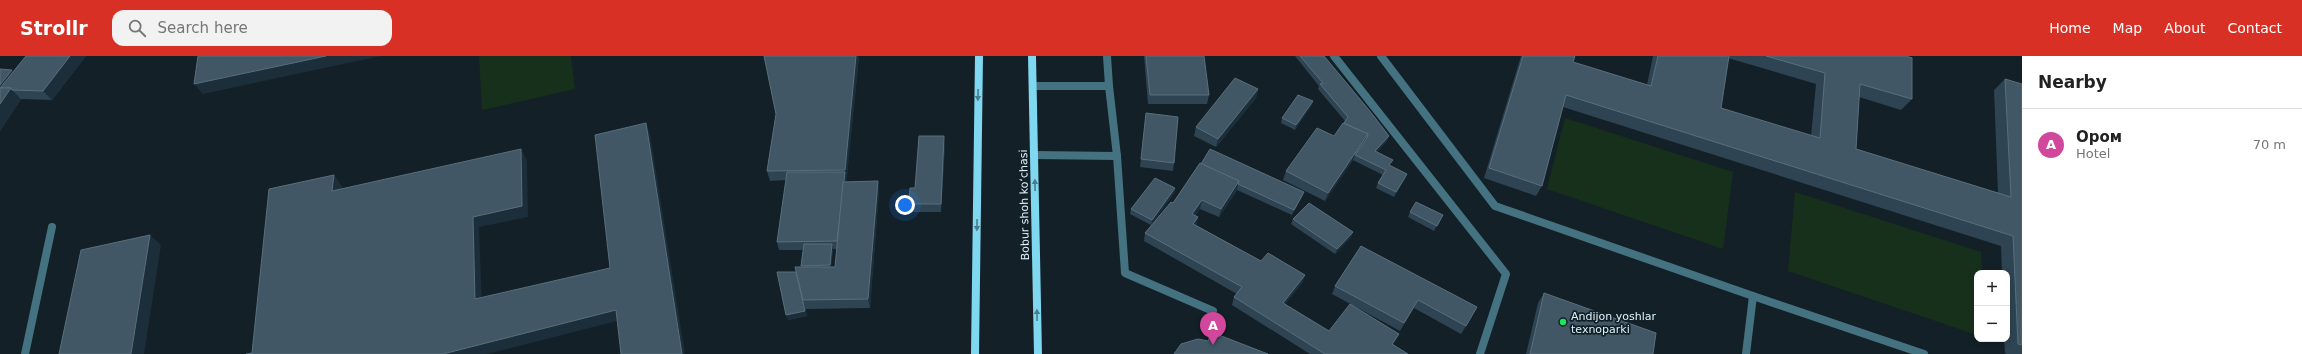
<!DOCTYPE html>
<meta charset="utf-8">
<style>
:root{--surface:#fff;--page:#f2f2f2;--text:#222;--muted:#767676;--line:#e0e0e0;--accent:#d93025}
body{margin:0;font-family:"DejaVu Sans",sans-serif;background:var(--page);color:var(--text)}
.controls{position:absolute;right:12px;bottom:12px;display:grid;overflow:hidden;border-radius:8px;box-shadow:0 2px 6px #0003}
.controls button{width:36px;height:36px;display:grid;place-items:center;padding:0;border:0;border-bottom:1px solid var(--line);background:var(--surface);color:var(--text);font:20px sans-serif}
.you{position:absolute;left:905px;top:149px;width:14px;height:14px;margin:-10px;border:3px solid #fff;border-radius:50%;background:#1a73e8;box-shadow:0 0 0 6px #1a73e833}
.badge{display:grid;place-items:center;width:26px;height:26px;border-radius:50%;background:var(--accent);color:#fff;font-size:13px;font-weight:700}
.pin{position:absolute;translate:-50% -33px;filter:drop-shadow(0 1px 2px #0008)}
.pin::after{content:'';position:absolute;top:21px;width:14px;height:12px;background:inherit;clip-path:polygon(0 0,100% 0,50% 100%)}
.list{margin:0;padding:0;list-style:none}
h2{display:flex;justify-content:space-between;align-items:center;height:52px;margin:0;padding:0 16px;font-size:17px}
h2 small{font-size:13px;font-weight:400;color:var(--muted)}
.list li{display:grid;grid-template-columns:26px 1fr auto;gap:12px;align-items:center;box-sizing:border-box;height:72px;padding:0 16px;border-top:1px solid var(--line)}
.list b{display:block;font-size:15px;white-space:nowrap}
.list p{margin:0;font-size:13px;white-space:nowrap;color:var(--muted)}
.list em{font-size:13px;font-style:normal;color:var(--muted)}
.icon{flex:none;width:22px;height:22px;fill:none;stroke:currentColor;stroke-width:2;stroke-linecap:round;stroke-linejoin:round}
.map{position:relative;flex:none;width:2022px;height:298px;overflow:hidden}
header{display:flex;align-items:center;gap:24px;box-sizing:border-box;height:56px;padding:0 20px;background:var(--accent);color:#fff}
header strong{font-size:19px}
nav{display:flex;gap:22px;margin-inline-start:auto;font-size:14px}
.search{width:280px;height:36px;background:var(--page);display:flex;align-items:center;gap:10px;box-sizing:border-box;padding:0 14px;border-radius:12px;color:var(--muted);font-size:15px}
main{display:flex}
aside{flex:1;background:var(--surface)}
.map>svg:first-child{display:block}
.green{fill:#17301b}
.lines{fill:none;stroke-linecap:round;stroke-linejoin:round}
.service{stroke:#447281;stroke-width:8}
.minor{stroke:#447281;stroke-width:8}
.secondary{stroke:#7fd7f0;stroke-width:8}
.wall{fill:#2e4453;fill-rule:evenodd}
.shaded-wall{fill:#1b2e3a}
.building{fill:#415765;stroke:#596f7c}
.oneway{fill:#497c8c}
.poi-dot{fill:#20e55a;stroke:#132027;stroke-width:1.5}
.labels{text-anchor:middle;stroke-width:3.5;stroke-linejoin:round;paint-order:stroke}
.street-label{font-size:11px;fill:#ddf2fb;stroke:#132027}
.poi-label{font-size:11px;fill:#ddf2fb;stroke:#132027;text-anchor:start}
</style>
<header>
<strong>Strollr</strong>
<div class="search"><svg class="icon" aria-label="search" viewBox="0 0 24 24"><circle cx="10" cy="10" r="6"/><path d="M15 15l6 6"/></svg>Search here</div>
<nav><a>Home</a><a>Map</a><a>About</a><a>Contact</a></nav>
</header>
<main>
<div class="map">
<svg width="2022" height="298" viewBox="0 0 2022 298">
<rect width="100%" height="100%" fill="#132027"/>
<g class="green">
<polygon points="479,0 571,0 575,33 482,54"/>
<polygon points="1565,62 1733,116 1723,193 1547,133"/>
<polygon points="1795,136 1981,196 1982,217 1977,217 1977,279 1788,215"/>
</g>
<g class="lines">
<g class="service">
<polyline points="1381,0 1495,150 1753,240 1746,298"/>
<polyline points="1033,30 1109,30 1107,0"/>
<polyline points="1034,99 1117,100 1109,30"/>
<polyline points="1117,100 1125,217 1213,255"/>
<polyline points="1753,240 1924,298"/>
<polyline points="25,298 52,171"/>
</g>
<polyline class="minor" points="1334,0 1506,218 1480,298"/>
<g class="secondary">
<polyline points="1032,0 1038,298"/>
<polyline points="975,298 979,0"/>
</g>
</g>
<g class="wall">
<polygon points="26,0 86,0 52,44 21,43 0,75 14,15"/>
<path d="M 859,0 L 846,126 L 879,135 L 870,252 L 805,253 L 805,252 L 807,260 L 788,264 L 796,216 L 802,211 L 801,210 L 803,194 L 779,194 L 777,186 L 786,124 L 770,125 L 767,115 ZM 833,193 L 837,193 L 835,211 L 831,211 Z"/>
<polygon points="1144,0 1204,0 1209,39 1207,48 1148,48"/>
<polygon points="1295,0 1324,0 1387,85 1377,96 1390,110 1407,118 1405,123 1394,141 1376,132 1378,127 1383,119 1353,104 1325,145 1283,124 1286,115 1334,80 1345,65 1318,33 1319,30"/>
<path d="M 1521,0 L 1575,0 L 1573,6 L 1647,29 L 1653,0 L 1906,0 L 1912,43 L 1901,54 L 1859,41 L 1856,93 L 1998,137 L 1994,34 L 2005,23 L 2022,28 L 2022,298 L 2007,298 L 2005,297 L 2004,283 L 2007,283 L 2007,217 L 2002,217 L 2001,190 L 1563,51 L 1542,130 L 1536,140 L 1484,122 ZM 1728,2 L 1816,28 L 1811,80 L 1721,52 Z"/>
<polygon points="1258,33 1256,42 1216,91 1194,80 1196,71"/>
<polygon points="1313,45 1311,50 1295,74 1281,67 1282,62"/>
<polygon points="1146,57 1174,107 1173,115 1140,111"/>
<polygon points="945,88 941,156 910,156 909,148 915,132"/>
<polygon points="1200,107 1304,136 1302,141 1292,159 1237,134 1219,161 1200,153 1195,159 1198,161 1196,169 1261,205 1305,219 1302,227 1285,248 1329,275 1399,278 1393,289 1408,298 1310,298 1232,249 1234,241 1237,238 1144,185 1145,177 1173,147"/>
<polygon points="1175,132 1174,137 1151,169 1130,158 1131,153"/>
<polygon points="1410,156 1440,164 1434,175 1408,161"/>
<polygon points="1293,163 1353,176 1351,181 1335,198 1291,168"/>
<polygon points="1361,190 1466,270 1461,278 1414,252 1400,275 1332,238 1335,230"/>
<polygon points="1544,237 1653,298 1526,298 1538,247"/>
</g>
<g class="shaded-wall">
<polygon points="70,0 86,0 52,44 43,35"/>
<polygon points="326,0 381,0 203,38 194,28"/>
<polygon points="856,0 859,0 840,193 838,185"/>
<polygon points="12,14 23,24 12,34 21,43 0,75 0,29"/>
<polygon points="1258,33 1256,42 1216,91 1218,83"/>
<polygon points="1313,45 1311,50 1295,74 1296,69"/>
<polygon points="646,67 650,78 685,298 682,298"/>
<polygon points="1368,78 1365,87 1355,99 1353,104 1325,145 1328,137"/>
<polygon points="944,80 945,88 941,156 941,148"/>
<polygon points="1389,80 1387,85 1373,101 1375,95"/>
<polygon points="521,93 527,104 528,161 479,171 482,253 475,243 473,161"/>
<polygon points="1407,118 1405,123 1394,141 1396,136"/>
<polygon points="334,119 342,130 340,146 332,135"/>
<polygon points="878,125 879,135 870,252 868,243"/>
<polygon points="1239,125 1237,133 1219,161 1221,153"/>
<polygon points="1175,132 1174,137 1151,169 1152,164"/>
<polygon points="1304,136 1302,141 1292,159 1294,154"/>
<polygon points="1202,144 1200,153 1191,166 1192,158"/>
<polygon points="1198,161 1197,169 1191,176 1193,168"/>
<polygon points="1353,176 1351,181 1335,198 1337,193"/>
<polygon points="150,179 161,189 144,298 131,298"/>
<polygon points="832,188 833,193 831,214 830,209"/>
<polygon points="1305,219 1302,227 1280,255 1283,247"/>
<polygon points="1418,244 1414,252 1400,275 1404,267"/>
<polygon points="804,248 807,260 788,264 786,259"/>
<polygon points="616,254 621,264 487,298 443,298"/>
<polygon points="1399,278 1395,286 1388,296 1392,288"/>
</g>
<g class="building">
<polygon points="26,0 70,0 43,35 12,34 11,32 0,32"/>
<polygon points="198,0 326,0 194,28"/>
<polygon points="764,0 856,0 845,114 767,115 776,58"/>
<polygon points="1146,0 1204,0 1209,39 1150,39"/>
<polygon points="1300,0 1324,0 1369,54 1389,80 1375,95 1393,104 1389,109 1407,118 1396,136 1378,127 1386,114 1355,99 1367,82 1368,78 1344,67 1348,61 1320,28 1323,27"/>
<polygon points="1523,0 1575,0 1573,6 1651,30 1658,0 1729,0 1721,52 1820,82 1825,17 1766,0 1906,0 1912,2 1912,43 1860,28 1856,93 2011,141 2005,23 2022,28 2022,289 2018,288 2013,180 1566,39 1542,130 1489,112"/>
<polygon points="0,13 12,14 0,29"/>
<polygon points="1235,22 1258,33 1218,83 1196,71"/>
<polygon points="0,32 11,32 0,48"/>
<polygon points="1298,39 1313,45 1296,69 1282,62"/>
<polygon points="1146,57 1178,61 1174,107 1141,103"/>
<polygon points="646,67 682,298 621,298 616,254 443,298 246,298 252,297 269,133 334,119 332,135 521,93 522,150 473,161 475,243 610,212 595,79"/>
<polygon points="1343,67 1368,78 1328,137 1286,115 1317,72 1334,80"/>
<polygon points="919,80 944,80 941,148 909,148 910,132 915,132"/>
<polygon points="1210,93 1304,136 1294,154 1238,128 1239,125 1201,108"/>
<polygon points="1200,107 1239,125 1221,153 1202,144 1192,158 1198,161 1193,168 1261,205 1268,197 1305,219 1283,247 1329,275 1350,248 1399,278 1392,288 1408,298 1325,298 1234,241 1242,231 1145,177 1171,146 1173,147"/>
<polygon points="787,116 845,116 837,185 777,186"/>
<polygon points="1155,122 1175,132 1152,164 1131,153"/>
<polygon points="878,125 868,243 803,244 795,211 835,211 843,126"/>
<polygon points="1416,146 1443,159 1437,170 1410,156"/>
<polygon points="1309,147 1353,176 1337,193 1293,163"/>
<polygon points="150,179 131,298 59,298 81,194"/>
<polygon points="804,188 832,188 830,209 801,210"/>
<polygon points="1361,190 1477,251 1466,270 1418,244 1404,267 1335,230"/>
<polygon points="777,216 796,216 805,255 786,259"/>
<polygon points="1544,237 1656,277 1653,298 1530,298"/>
<polygon points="1211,276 1268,298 1174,298 1181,288 1198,283 1208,285"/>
</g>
<defs><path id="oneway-solid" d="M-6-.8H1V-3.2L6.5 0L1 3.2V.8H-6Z"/></defs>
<g class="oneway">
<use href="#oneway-solid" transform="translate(978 39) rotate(91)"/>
<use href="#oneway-solid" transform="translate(1035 129) rotate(-91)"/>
<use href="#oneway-solid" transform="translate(977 169) rotate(91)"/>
<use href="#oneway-solid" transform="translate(1037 259) rotate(-91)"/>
</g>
<circle class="poi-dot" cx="1563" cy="266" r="4"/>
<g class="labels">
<g class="street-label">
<text transform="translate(1024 149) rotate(-91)" y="4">Bobur shoh koʻchasi</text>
</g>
<g class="poi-label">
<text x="1571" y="264">Andijon yoshlar<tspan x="1571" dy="13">texnoparki</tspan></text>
</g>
</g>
</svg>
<div class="controls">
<button>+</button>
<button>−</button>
</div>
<div class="you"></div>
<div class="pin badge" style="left:1213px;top:289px;background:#d1479c">A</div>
</div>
<aside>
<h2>Nearby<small></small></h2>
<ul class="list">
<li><span class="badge" style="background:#d1479c">A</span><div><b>Ором</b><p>Hotel</p></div><em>70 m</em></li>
</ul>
</aside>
</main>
